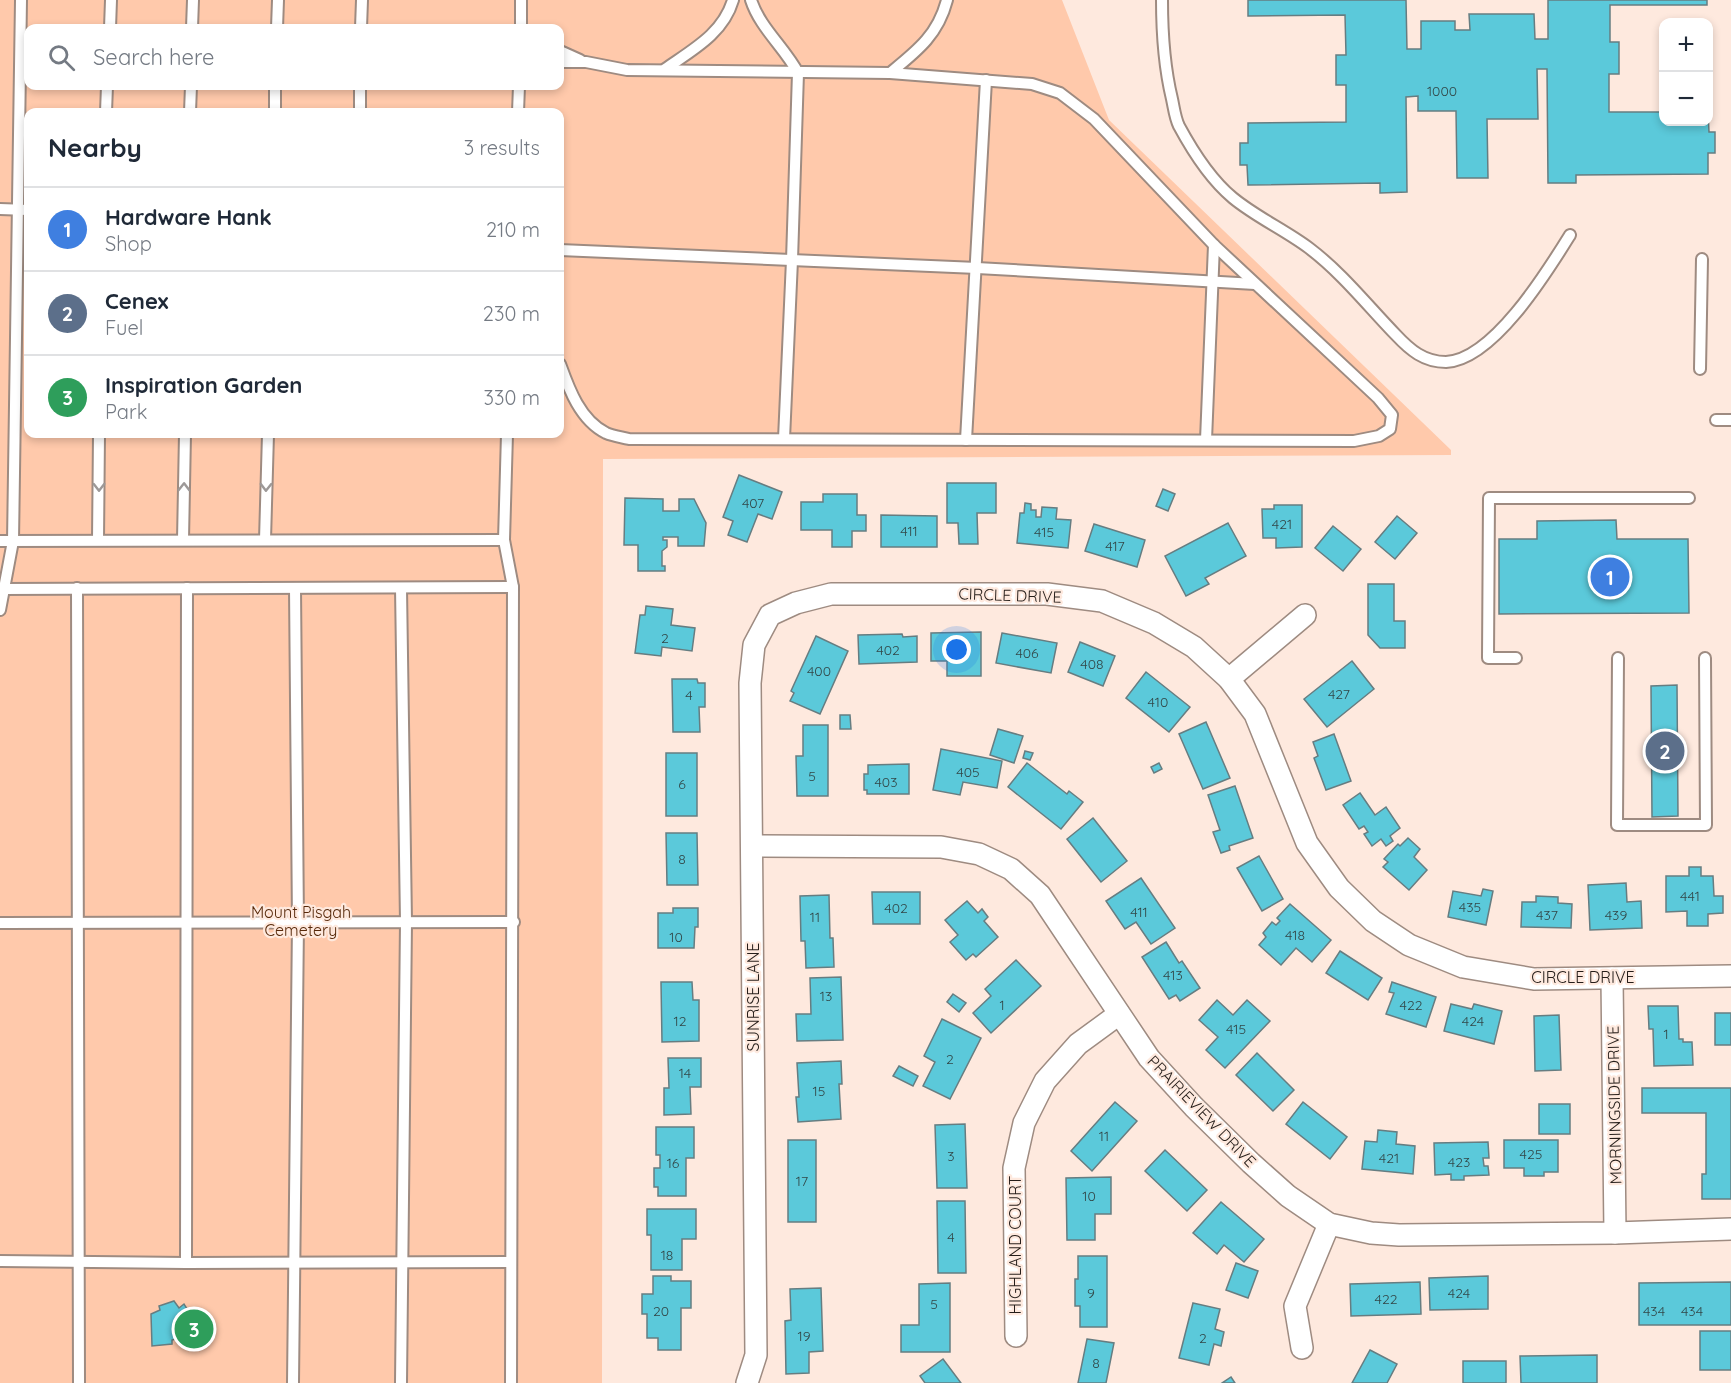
<!DOCTYPE html>
<meta charset="utf-8">
<style>
:root{--surface:#fff;--page:#f6f6f7;--text:#1f2937;--muted:#747a83;--line:#e0e1e3;--accent:#ea580c}
body{margin:0;font-family:Quicksand,sans-serif;background:var(--page);color:var(--text)}
.controls{position:absolute;right:18px;top:18px;display:grid;overflow:hidden;border-radius:12px;box-shadow:0 3px 9px #0003}
.controls button{width:54px;height:54px;display:grid;place-items:center;padding:0;border:0;border-bottom:2px solid var(--line);background:var(--surface);color:var(--text);font:30px sans-serif}
.you{position:absolute;left:957px;top:650px;width:21px;height:21px;margin:-15px;border:4px solid #fff;border-radius:50%;background:#1a73e8;box-shadow:0 0 0 9px #1a73e833}
.badge{display:grid;place-items:center;width:39px;height:39px;border-radius:50%;background:var(--accent);color:#fff;font-size:20px;font-weight:700}
.pin{position:absolute;translate:-50% -50%;border:3px solid #fff;box-shadow:0 2px 6px #0006}
.list{margin:0;padding:0;list-style:none}
h2{display:flex;justify-content:space-between;align-items:center;height:78px;margin:0;padding:0 24px;font-size:26px}
h2 small{font-size:20px;font-weight:400;color:var(--muted)}
.list li{display:grid;grid-template-columns:39px 1fr auto;gap:18px;align-items:center;box-sizing:border-box;height:84px;padding:0 24px;border-top:2px solid var(--line)}
.list b{display:block;font-size:22px;white-space:nowrap}
.list p{margin:0;font-size:20px;white-space:nowrap;color:var(--muted)}
.list em{font-size:20px;font-style:normal;color:var(--muted)}
.icon{flex:none;width:33px;height:33px;fill:none;stroke:currentColor;stroke-width:2;stroke-linecap:round;stroke-linejoin:round}
.map{position:relative;flex:none;width:1731px;height:1383px;overflow:hidden}
.search{position:absolute;background:var(--surface);box-shadow:0 3px 9px #0003;left:24px;top:24px;width:540px;height:66px;display:flex;align-items:center;gap:15px;box-sizing:border-box;padding:0 21px;border-radius:12px;color:var(--muted);font-size:22px}
.panel{position:absolute;background:var(--surface);box-shadow:0 3px 9px #0003;left:24px;top:108px;width:540px;height:330px;border-radius:12px}
.map>svg:first-child{display:block}
.green{fill:#ffc9ab;fill-rule:evenodd}
.building{fill:#5bc9da;stroke:#667d81;stroke-width:1.5}
.lines{fill:none;stroke-linecap:round;stroke-linejoin:round}
.service-casing{stroke:#9e8b81;stroke-width:14}
.minor-casing{stroke:#9e8b81;stroke-width:24}
.service{stroke:#fff;stroke-width:10}
.minor{stroke:#fff;stroke-width:21}
.oneway{stroke:#9d9998}
.labels{text-anchor:middle;stroke-width:4.5;stroke-linejoin:round;paint-order:stroke}
.number-label{font-size:14px;fill:#324849}
.street-label{font-size:16px;fill:#251d19;stroke:#fee9de}
.park-label{font-size:16px;fill:#57290a;stroke:#fee9de}
</style>
<div class="map">
<svg width="1731" height="1383" viewBox="0 0 1731 1383">
<rect width="100%" height="100%" fill="#fee9de"/>
<path class="green" d="M 0,0 L 1062,0 L 1109,120 L 1451,450 L 1451,455 L 603,459 L 602,1383 L 0,1383 ZM 28,28 L 560,28 L 560,86 L 28,86 ZM 28,112 L 560,112 L 560,434 L 28,434 Z"/>
<g class="building">
<polygon points="1248,0 1406,0 1407,49 1421,49 1421,21 1455,21 1455,30 1470,30 1469,14 1534,14 1535,39 1548,39 1548,0 1707,0 1707,5 1610,5 1610,42 1619,42 1619,74 1609,74 1609,112 1664,112 1664,122 1708,122 1708,111 1709,132 1715,132 1715,153 1708,153 1708,174 1576,175 1576,183 1548,183 1547,69 1537,69 1538,119 1487,119 1488,178 1457,178 1456,111 1418,111 1418,96 1406,97 1407,192 1380,193 1380,183 1248,185 1247,165 1240,165 1240,143 1248,143 1248,123 1346,122 1346,85 1336,85 1336,55 1346,55 1345,15 1248,16"/>
<polygon points="739,475 782,492 772,519 758,514 747,542 728,535 733,521 723,517"/>
<polygon points="947,483 996,483 996,513 977,513 978,544 959,544 958,523 947,523"/>
<polygon points="1163,489 1175,494 1168,511 1156,506"/>
<polygon points="823,494 857,494 857,515 866,515 866,531 852,531 852,547 832,547 832,530 801,530 801,502 823,502"/>
<polygon points="625,498 663,499 663,511 679,511 679,499 694,499 706,523 704,546 678,546 678,537 663,537 663,540 667,540 667,547 662,551 662,566 665,566 665,571 638,571 638,545 624,545"/>
<polygon points="1025,503 1031,504 1031,510 1036,510 1036,517 1041,517 1042,507 1057,508 1056,519 1071,520 1068,548 1017,543 1020,513 1024,513"/>
<polygon points="1274,505 1302,505 1302,547 1276,548 1276,538 1263,538 1262,509 1274,509"/>
<polygon points="881,515 937,516 937,547 881,547"/>
<polygon points="1397,516 1417,533 1395,559 1375,542"/>
<polygon points="1616,520 1617,539 1688,539 1689,613 1499,614 1499,539 1537,539 1537,521"/>
<polygon points="1228,523 1246,556 1205,578 1209,584 1186,596 1165,556"/>
<polygon points="1094,524 1145,540 1137,567 1085,551"/>
<polygon points="1333,526 1361,549 1343,571 1315,548"/>
<polygon points="1368,584 1394,584 1394,621 1405,621 1405,648 1380,648 1368,635"/>
<polygon points="646,606 673,609 671,625 695,628 692,651 662,647 661,656 635,653 640,615 645,615"/>
<polygon points="981,632 981,676 947,676 947,661 931,661 931,633"/>
<polygon points="1002,633 1057,643 1051,673 996,663"/>
<polygon points="902,634 903,637 917,636 917,662 859,664 858,635"/>
<polygon points="816,636 848,651 820,714 790,701 794,693 791,691"/>
<polygon points="1080,642 1115,656 1103,686 1068,672"/>
<polygon points="1352,661 1374,689 1327,727 1304,699"/>
<polygon points="1146,672 1190,707 1169,732 1126,698"/>
<polygon points="672,679 697,679 698,683 705,683 705,707 699,707 700,732 673,732"/>
<polygon points="1677,685 1678,816 1652,817 1651,686"/>
<polygon points="840,715 850,715 851,729 840,729"/>
<polygon points="1206,722 1230,778 1203,789 1179,734"/>
<polygon points="803,725 828,725 828,796 797,796 796,756 803,756"/>
<polygon points="998,729 1023,736 1014,763 990,755"/>
<polygon points="1334,734 1351,781 1326,790 1314,758 1318,756 1313,742"/>
<polygon points="941,749 1002,761 997,788 963,782 960,795 933,790"/>
<polygon points="1025,751 1033,753 1030,760 1023,758"/>
<rect x="666" y="753" width="31" height="63"/>
<polygon points="1027,763 1067,794 1069,791 1083,802 1061,829 1008,787"/>
<polygon points="1159,763 1162,769 1154,773 1151,767"/>
<polygon points="909,764 909,794 867,794 867,790 864,790 864,774 868,774 868,765"/>
<polygon points="1235,786 1253,838 1229,846 1230,850 1221,853 1213,832 1220,830 1208,795"/>
<polygon points="1360,793 1375,815 1386,807 1400,828 1390,836 1393,841 1386,846 1381,839 1372,846 1364,834 1368,832 1364,826 1359,829 1343,805"/>
<polygon points="1093,818 1127,861 1101,882 1067,839"/>
<polygon points="666,833 697,833 698,885 667,885"/>
<polygon points="1408,838 1420,849 1414,857 1427,870 1409,890 1383,867 1388,862 1384,859 1398,844 1400,846"/>
<polygon points="1259,856 1283,899 1262,911 1237,868"/>
<polygon points="1689,867 1701,867 1701,876 1713,876 1714,896 1723,896 1723,913 1708,914 1708,926 1687,926 1687,911 1666,912 1666,876 1689,876"/>
<polygon points="1141,878 1175,928 1151,944 1136,922 1125,929 1106,901"/>
<polygon points="1626,883 1627,902 1641,901 1642,928 1590,930 1588,885"/>
<polygon points="1483,889 1493,891 1486,925 1448,917 1453,891 1481,896"/>
<polygon points="872,892 920,892 920,924 873,924"/>
<polygon points="829,895 830,938 833,938 834,967 806,968 805,941 801,941 800,896"/>
<polygon points="1536,896 1558,897 1558,903 1572,904 1571,928 1521,927 1522,902 1536,902"/>
<polygon points="967,901 978,913 982,909 988,917 984,921 998,937 976,957 973,954 966,960 950,942 958,935 945,920"/>
<polygon points="1290,904 1331,940 1312,962 1296,948 1281,965 1259,945 1266,937 1263,933 1272,922 1276,925 1280,921 1277,918"/>
<polygon points="673,908 698,908 698,927 695,927 694,948 658,948 658,913 673,913"/>
<polygon points="1166,942 1179,963 1182,961 1200,988 1180,1001 1176,995 1169,999 1142,957"/>
<polygon points="1340,951 1382,978 1368,1000 1326,973"/>
<polygon points="1016,960 1041,986 991,1033 973,1013 991,996 985,989"/>
<polygon points="841,977 843,1040 797,1041 796,1014 811,1014 810,978"/>
<polygon points="661,982 692,982 693,1000 699,1000 699,1041 662,1042"/>
<polygon points="1392,982 1436,997 1426,1027 1386,1014 1394,993 1389,992"/>
<polygon points="953,994 966,1003 959,1012 947,1002"/>
<polygon points="1217,1000 1233,1015 1247,1000 1270,1021 1225,1068 1206,1050 1218,1037 1199,1020"/>
<polygon points="1451,1004 1472,1009 1474,1004 1502,1011 1494,1044 1444,1031"/>
<polygon points="1648,1006 1678,1006 1679,1039 1683,1039 1683,1042 1692,1042 1693,1065 1654,1066 1653,1029 1649,1029"/>
<rect x="1715" y="1013" width="16" height="32"/>
<polygon points="1559,1015 1561,1070 1535,1071 1534,1016"/>
<polygon points="942,1019 981,1038 950,1099 923,1086 935,1062 924,1056"/>
<polygon points="1257,1053 1294,1090 1273,1111 1236,1075"/>
<polygon points="668,1058 701,1058 701,1087 690,1087 691,1114 664,1115 664,1088 669,1088"/>
<polygon points="841,1061 842,1084 839,1084 841,1119 798,1122 796,1097 799,1097 797,1063"/>
<polygon points="899,1066 918,1076 913,1086 893,1076"/>
<polygon points="1642,1088 1731,1088 1731,1199 1702,1199 1702,1174 1706,1174 1706,1113 1642,1113"/>
<polygon points="1115,1102 1137,1121 1092,1171 1071,1151"/>
<polygon points="1303,1102 1347,1137 1330,1159 1286,1124"/>
<rect x="1539" y="1104" width="31" height="30"/>
<polygon points="965,1124 967,1188 937,1188 935,1125"/>
<polygon points="656,1127 694,1127 694,1158 686,1158 686,1196 658,1196 658,1187 654,1187 654,1168 660,1168 660,1155 656,1155"/>
<polygon points="1378,1130 1397,1132 1396,1144 1415,1146 1413,1174 1362,1169 1365,1141 1377,1142"/>
<rect x="788" y="1140" width="28" height="82"/>
<polygon points="1504,1140 1558,1140 1558,1172 1544,1172 1544,1176 1524,1176 1524,1168 1504,1168"/>
<polygon points="1488,1142 1489,1158 1483,1158 1484,1166 1488,1166 1489,1175 1464,1176 1464,1180 1451,1180 1451,1174 1435,1175 1434,1143"/>
<polygon points="1165,1150 1207,1190 1187,1211 1145,1171"/>
<polygon points="1111,1177 1111,1214 1095,1214 1095,1240 1067,1240 1066,1178"/>
<polygon points="937,1201 965,1201 966,1273 938,1273"/>
<polygon points="1221,1202 1264,1239 1244,1262 1224,1245 1217,1254 1193,1233"/>
<polygon points="647,1209 696,1209 696,1239 682,1239 682,1270 651,1270 651,1235 647,1235"/>
<polygon points="1078,1256 1107,1256 1107,1327 1080,1327 1080,1306 1075,1306 1075,1279 1078,1279"/>
<polygon points="1236,1263 1258,1271 1248,1298 1226,1290"/>
<polygon points="653,1276 671,1276 671,1281 691,1281 691,1308 681,1308 681,1350 658,1350 658,1338 647,1338 647,1314 642,1314 642,1294 653,1294"/>
<polygon points="1488,1276 1488,1309 1430,1310 1429,1278"/>
<polygon points="1420,1282 1421,1314 1351,1316 1350,1284"/>
<polygon points="1731,1282 1731,1325 1639,1325 1639,1283"/>
<polygon points="950,1283 950,1352 901,1352 901,1325 919,1325 919,1284"/>
<polygon points="821,1288 823,1351 809,1352 809,1373 786,1374 785,1321 791,1320 790,1289"/>
<polygon points="174,1301 179,1308 184,1304 191,1315 186,1319 193,1328 180,1338 172,1340 172,1344 152,1346 151,1314 160,1310 159,1306"/>
<polygon points="1193,1303 1220,1309 1215,1329 1224,1332 1221,1346 1214,1344 1209,1365 1179,1358"/>
<rect x="1700" y="1331" width="31" height="39"/>
<polygon points="1087,1339 1114,1343 1106,1383 1078,1383"/>
<polygon points="1370,1350 1397,1364 1387,1383 1352,1383"/>
<polygon points="1597,1355 1597,1383 1521,1383 1520,1356"/>
<polygon points="943,1359 961,1383 925,1383 920,1376"/>
<rect x="1463" y="1361" width="43" height="22"/>
<polygon points="1231,1377 1235,1383 1222,1383"/>
</g>
<g class="lines">
<defs>
<g id="service">
<polyline points="521,0 521,28"/>
<path d="M 751,0 C 760,28 785,48 798,73 L 792,260 L 784,439"/>
<path d="M 1162,0 C 1162,34 1164,66 1172,99 C 1174,108 1175,118 1179,126 C 1193,152 1210,179 1233,198 C 1256,217 1285,230 1309,248 C 1342,273 1367,305 1396,335 C 1410,350 1424,362 1446,362 C 1493,360 1547,272 1570,235"/>
<polyline points="110,28 111,0"/>
<polyline points="192,28 193,0"/>
<polyline points="277,28 278,0"/>
<polyline points="361,28 362,0"/>
<polyline points="560,51 580,60"/>
<path d="M 560,62 L 586,62 L 627,70 L 890,73 L 1032,84 L 1060,93 L 1094,119 L 1214,245 L 1378,398 L 1392,415 L 1390,429 L 1379,436 L 1354,441 L 629,439 C 621,437 613,436 606,433 C 580,420 569,389 560,364"/>
<path d="M 665,69 C 692,50 723,34 733,0"/>
<path d="M 890,73 C 917,51 938,35 947,0"/>
<polyline points="106,112 107,86"/>
<polyline points="190,112 191,86"/>
<polyline points="275,112 275,86"/>
<polyline points="360,112 360,86"/>
<polyline points="518,112 519,86"/>
<polyline points="0,209 28,210"/>
<polyline points="560,250 977,268 1255,284"/>
<polyline points="1700,369 1702,259"/>
<polyline points="1716,420 1731,420"/>
<polyline points="507,434 504,540 513,587 511,1383"/>
<polyline points="966,440 986,80"/>
<polyline points="1206,440 1214,245"/>
<polyline points="98,540 99,434"/>
<polyline points="183,540 185,434"/>
<polyline points="265,540 268,434"/>
<polyline points="0,541 504,540"/>
<polyline points="77,588 79,1383"/>
<polyline points="2,589 513,587"/>
<polyline points="0,610 13,541 21,0"/>
<polyline points="1516,658 1488,658 1489,498 1689,498"/>
<polyline points="1618,658 1617,825 1706,825 1705,658"/>
<polyline points="0,923 514,922"/>
<polyline points="0,1261 186,1263 511,1262"/>
<polyline points="186,1263 187,588"/>
<polyline points="293,1383 298,923 295,588"/>
<polyline points="401,1383 406,922 401,588"/>
</g>
<g id="minor">
<polyline points="1229,679 1305,615"/>
<polyline points="752,846 941,847 979,854 1011,869 1040,895 1149,1058 1194,1107 1251,1163 1288,1196 1329,1224 1371,1233 1399,1235 1615,1233 1731,1229"/>
<polyline points="1612,978 1615,1233"/>
<polyline points="1016,1336 1014,1168 1024,1123 1045,1081 1078,1044 1119,1014"/>
<polyline points="1302,1348 1295,1306 1329,1224"/>
<polyline points="747,1383 756,1355 750,683 754,645 770,615 796,603 831,594 1047,594 1102,601 1154,623 1194,647 1229,679 1255,714 1307,843 1339,888 1373,921 1409,945 1463,967 1534,979 1731,976"/>
</g>
</defs>
<use href="#service" class="service-casing"/>
<use href="#minor" class="minor-casing"/>
<use href="#service" class="service"/>
<use href="#minor" class="minor"/>
</g>
<defs><path id="oneway-chevron" d="M-2-3.5L2.5 0L-2 3.5" fill="none" stroke-width="1.6" stroke-linecap="round" stroke-linejoin="round" transform="scale(1.5)"/></defs>
<g class="oneway">
<use href="#oneway-chevron" transform="translate(99 487) rotate(90)"/>
<use href="#oneway-chevron" transform="translate(184 487) rotate(-89)"/>
<use href="#oneway-chevron" transform="translate(266 487) rotate(91)"/>
</g>
<g class="labels">
<g class="number-label">
<text x="1442" y="96">1000</text>
<text x="753" y="508">407</text>
<text x="1282" y="529">421</text>
<text x="909" y="536">411</text>
<text x="1044" y="537">415</text>
<text x="1115" y="551">417</text>
<text x="665" y="643">2</text>
<text x="888" y="655">402</text>
<text x="1027" y="658">406</text>
<text x="1092" y="669">408</text>
<text x="819" y="676">400</text>
<text x="1339" y="699">427</text>
<text x="689" y="700">4</text>
<text x="1158" y="707">410</text>
<text x="968" y="777">405</text>
<text x="812" y="781">5</text>
<text x="886" y="787">403</text>
<text x="682" y="789">6</text>
<text x="682" y="864">8</text>
<text x="1690" y="901">441</text>
<text x="1470" y="912">435</text>
<text x="896" y="913">402</text>
<text x="1139" y="917">411</text>
<text x="1547" y="920">437</text>
<text x="1616" y="920">439</text>
<text x="815" y="922">11</text>
<text x="1295" y="940">418</text>
<text x="676" y="942">10</text>
<text x="1173" y="980">413</text>
<text x="826" y="1001">13</text>
<text x="1002" y="1010">1</text>
<text x="1411" y="1010">422</text>
<text x="680" y="1026">12</text>
<text x="1473" y="1026">424</text>
<text x="1236" y="1034">415</text>
<text x="1666" y="1039">1</text>
<text x="950" y="1064">2</text>
<text x="685" y="1078">14</text>
<text x="819" y="1096">15</text>
<text x="1104" y="1141">11</text>
<text x="1531" y="1159">425</text>
<text x="951" y="1161">3</text>
<text x="1389" y="1163">421</text>
<text x="1459" y="1167">423</text>
<text x="673" y="1168">16</text>
<text x="802" y="1186">17</text>
<text x="1089" y="1201">10</text>
<text x="951" y="1242">4</text>
<text x="667" y="1260">18</text>
<text x="1091" y="1298">9</text>
<text x="1459" y="1298">424</text>
<text x="1386" y="1304">422</text>
<text x="934" y="1309">5</text>
<text x="661" y="1316">20</text>
<text x="1654" y="1316">434</text>
<text x="1692" y="1316">434</text>
<text x="804" y="1341">19</text>
<text x="1203" y="1343">2</text>
<text x="1096" y="1368">8</text>
</g>
<g class="street-label">
<text transform="translate(1010 595) rotate(2)" y="6">CIRCLE DRIVE</text>
<text x="1583" y="983">CIRCLE DRIVE</text>
<text transform="translate(753 997) rotate(-90)" y="6">SUNRISE LANE</text>
<text transform="translate(1614 1105) rotate(-91)" y="6">MORNINGSIDE DRIVE</text>
<text transform="translate(1202 1111) rotate(46)" y="6">PRAIRIEVIEW DRIVE</text>
<text transform="translate(1015 1245) rotate(-90)" y="6">HIGHLAND COURT</text>
</g>
<g class="park-label">
<text x="301" y="918">Mount Pisgah<tspan x="301" dy="18">Cemetery</tspan></text>
</g>
</g>
</svg>
<div class="controls">
<button>+</button>
<button>−</button>
</div>
<div class="you"></div>
<div class="pin badge" style="left:1610px;top:577px;background:#3f7fe0">1</div>
<div class="pin badge" style="left:1665px;top:751px;background:#5c6f8a">2</div>
<div class="pin badge" style="left:194px;top:1329px;background:#2e9e5b">3</div>
<div class="search"><svg class="icon" aria-label="search" viewBox="0 0 24 24"><circle cx="10" cy="10" r="6"/><path d="M15 15l6 6"/></svg>Search here</div>
<section class="panel">
<h2>Nearby<small>3 results</small></h2>
<ul class="list">
<li><span class="badge" style="background:#3f7fe0">1</span><div><b>Hardware Hank</b><p>Shop</p></div><em>210 m</em></li>
<li><span class="badge" style="background:#5c6f8a">2</span><div><b>Cenex</b><p>Fuel</p></div><em>230 m</em></li>
<li><span class="badge" style="background:#2e9e5b">3</span><div><b>Inspiration Garden</b><p>Park</p></div><em>330 m</em></li>
</ul>
</section>
</div>
